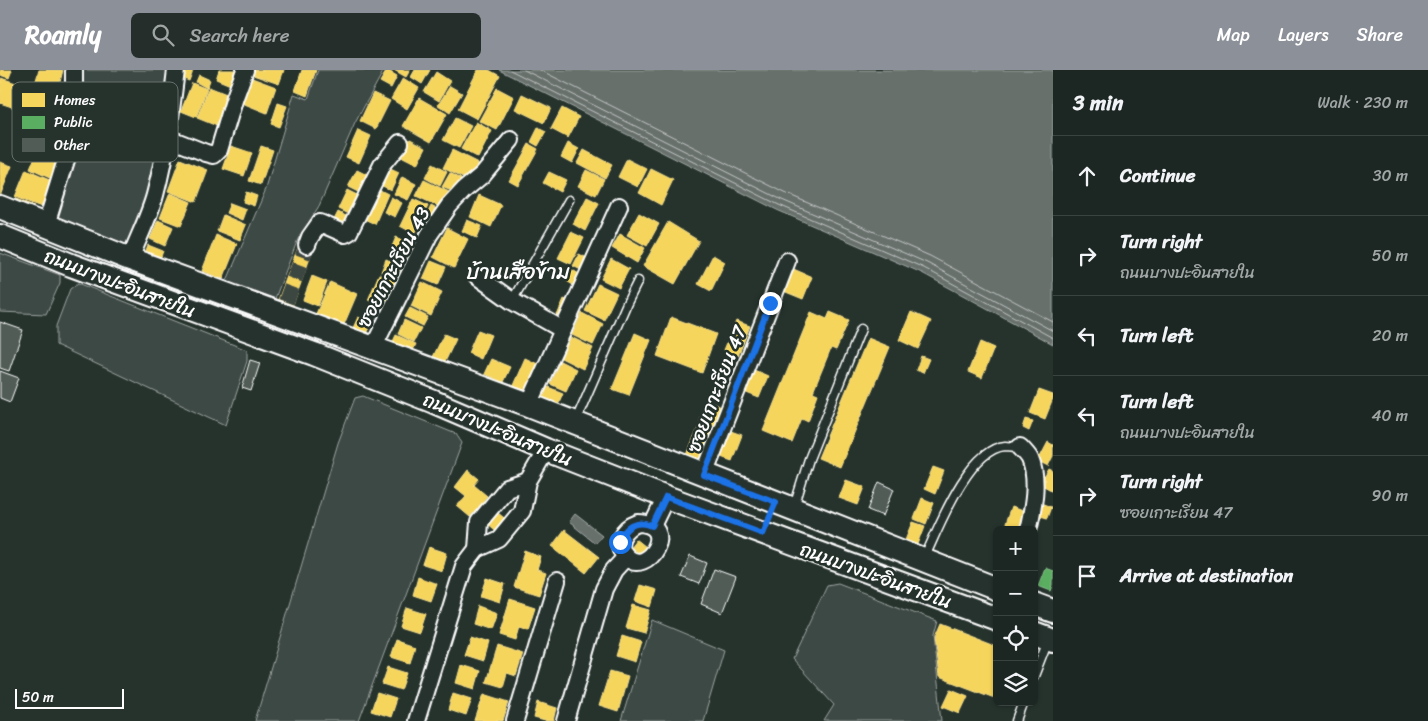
<!DOCTYPE html>
<meta charset="utf-8">
<style>
:root{--surface:#1c2622;--page:#252e2a;--text:#f1f3f6;--muted:#a0a5a5;--line:#3a4340;--accent:#8c9099}
body{margin:0;font-family:Sriracha,"Playpen Sans Thai",sans-serif;background:var(--page);color:var(--text)}
.controls{position:absolute;right:15px;bottom:15px;display:grid;overflow:hidden;border-radius:8px;box-shadow:0 1px 4px #0004}
.controls button{width:45px;height:45px;display:grid;place-items:center;padding:0;border:0;border-bottom:1px solid var(--line);background:var(--surface);color:var(--text);font:25px sans-serif}
.scale{position:absolute;left:15px;bottom:12px;width:109px;box-sizing:border-box;padding-left:5px;border:2px solid #fff;border-top:0;font-size:14px;line-height:18px;white-space:nowrap;color:#fff;-webkit-text-stroke:4px #26332d;paint-order:stroke}
.stop{position:absolute;width:15px;height:15px;margin:-11px;border:4px solid #1a73e8;border-radius:50%;background:#fff}
.stop.end{background:#1a73e8;border-color:#fff;box-shadow:0 1px 5px #0008}
.list{margin:0;padding:0;list-style:none}
h2{display:flex;justify-content:space-between;align-items:center;height:65px;margin:0;padding:0 20px;font-size:21px}
h2 small{font-size:16px;font-weight:400;color:var(--muted)}
.list li{display:grid;grid-template-columns:32px 1fr auto;gap:15px;align-items:center;box-sizing:border-box;height:80px;padding:0 20px;border-top:1px solid var(--line)}
.list b{display:block;font-size:19px;white-space:nowrap}
.list p{margin:0;font-size:16px;white-space:nowrap;color:var(--muted)}
.list em{font-size:16px;font-style:normal;color:var(--muted)}
.icon{flex:none;width:28px;height:28px;fill:none;stroke:currentColor;stroke-width:2;stroke-linecap:round;stroke-linejoin:round}
.map{position:relative;flex:none;width:1053px;height:651px;overflow:hidden}
header{display:flex;align-items:center;gap:30px;box-sizing:border-box;height:70px;padding:0 25px;background:var(--accent);color:#fff}
header strong{font-size:24px}
nav{display:flex;gap:28px;margin-inline-start:auto;font-size:18px}
.search{width:350px;height:45px;background:var(--page);display:flex;align-items:center;gap:12px;box-sizing:border-box;padding:0 18px;border-radius:8px;color:var(--muted);font-size:19px}
main{display:flex}
aside{flex:1;background:var(--surface)}
.map>svg:first-child{display:block}
.green{fill:#3e4944;stroke:#9ea4a2}
.water{fill:#67706c;stroke:#a4a9a7}
.homes{fill:#f6d55c;stroke:#f9e28d}
.public{fill:#5aae61;stroke:#8cc690}
.lines{fill:none;stroke-linecap:round;stroke-linejoin:round}
.shore{stroke:#c2c6c4;stroke-width:1}
.building{fill:#515c57;stroke:#fff}
.minor-tunnel{stroke:#3c4742;stroke-width:16;stroke-dasharray:16 8;stroke-linecap:butt}
.service-casing{stroke:#fff;stroke-width:11}
.minor-casing{stroke:#fff;stroke-width:20}
.secondary-casing{stroke:#fff;stroke-width:26}
.service{stroke:#26332d;stroke-width:8}
.minor{stroke:#26332d;stroke-width:16}
.secondary{stroke:#26332d;stroke-width:22}
.route{stroke:#1a73e8;stroke-width:6}
.labels{text-anchor:middle;stroke-width:5;stroke-linejoin:round;paint-order:stroke}
.street-label{font-size:19px;fill:#fff;stroke:#26332d}
.quarter-label{font-size:21px;fill:#fff;stroke:#26332d}
.key{fill:#26332d;stroke:#67706c;stroke-width:1}
.key-label{font-size:14px;fill:#fff}
</style>
<header>
<strong>Roamly</strong>
<div class="search"><svg class="icon" aria-label="search" viewBox="0 0 24 24"><circle cx="10" cy="10" r="6"/><path d="M15 15l6 6"/></svg>Search here</div>
<nav><a>Map</a><a>Layers</a><a>Share</a></nav>
</header>
<main>
<div class="map">
<svg width="1053" height="651" viewBox="0 0 1053 651">
<rect width="100%" height="100%" fill="#26332d"/>
<filter id="ink" filterUnits="userSpaceOnUse"><feTurbulence type="fractalNoise" baseFrequency=".02" numOctaves="2"/><feDisplacementMap in="SourceGraphic" scale="10" xChannelSelector="R" yChannelSelector="G"/><feConvolveMatrix kernelMatrix="1 2 1 2 8 2 1 2 1" color-interpolation-filters="sRGB"/></filter>
<g filter="url(#ink)">
<g class="green">
<polygon points="79,0 172,0 153,119 132,178 54,147"/>
<polygon points="318,0 384,0 355,53 319,136 298,169 274,231 226,213 266,119 294,24 308,29"/>
<polygon points="0,183 60,205 60,213 46,244 0,242"/>
<polygon points="78,213 247,280 247,291 226,355 56,275 56,256 70,219"/>
<polygon points="363,326 456,364 462,373 359,651 255,651 338,373 355,328"/>
<polygon points="838,513 937,551 933,566 942,651 824,651 834,635 792,589 827,515"/>
<polygon points="652,550 724,580 703,651 621,651"/>
</g>
<g class="water">
<polygon points="499,0 1053,0 1053,274 922,203 777,140"/>
<polygon points="575,444 602,465 595,473 569,452"/>
</g>
<g class="homes">
<polygon points="0,0 12,0 9,8 0,5"/>
<polygon points="39,0 63,0 57,24 34,17"/>
<polygon points="182,0 193,0 189,11 179,7"/>
<polygon points="219,0 239,0 233,16 216,9"/>
<polygon points="254,0 284,0 279,14 253,5"/>
<polygon points="302,0 316,0 307,26 295,21"/>
<polygon points="387,0 397,6 391,18 380,12"/>
<polygon points="394,0 410,0 406,7"/>
<polygon points="415,0 430,0 422,14 411,7"/>
<polygon points="478,0 489,0 500,6 477,49 458,39"/>
<polygon points="436,2 450,11 439,31 424,22"/>
<polygon points="199,5 210,10 207,18 196,12"/>
<polygon points="1,8 22,15 15,38 0,33"/>
<polygon points="252,8 276,17 267,43 242,33"/>
<polygon points="403,8 419,18 407,39 391,29"/>
<polygon points="192,13 207,19 196,47 181,41"/>
<polygon points="450,16 462,23 450,43 438,35"/>
<polygon points="209,17 229,25 217,56 197,48"/>
<polygon points="497,18 514,27 497,60 479,51"/>
<polygon points="373,23 390,31 376,59 360,51"/>
<polygon points="522,24 551,38 544,53 515,39"/>
<polygon points="419,28 447,44 431,72 403,56"/>
<polygon points="278,33 287,36 279,57 271,54"/>
<polygon points="562,38 579,47 568,68 551,59"/>
<polygon points="455,48 471,56 459,78 443,70"/>
<polygon points="476,52 492,61 478,88 461,79"/>
<polygon points="538,58 546,62 538,76 531,72"/>
<polygon points="358,60 371,66 359,93 346,87"/>
<polygon points="410,69 426,77 417,95 401,87"/>
<polygon points="568,73 579,79 572,93 561,87"/>
<polygon points="529,74 538,79 518,115 509,110"/>
<polygon points="231,76 252,83 244,106 223,99"/>
<polygon points="261,76 273,80 261,115 249,111"/>
<polygon points="39,77 61,86 52,109 30,99"/>
<polygon points="452,80 478,93 469,111 443,98"/>
<polygon points="584,80 612,95 605,108 577,93"/>
<polygon points="180,89 208,100 196,132 168,121"/>
<polygon points="627,89 647,99 638,117 618,107"/>
<polygon points="0,92 12,96 0,126"/>
<polygon points="432,94 447,102 440,116 425,108"/>
<polygon points="386,97 399,103 391,120 378,114"/>
<polygon points="651,99 673,110 661,135 639,123"/>
<polygon points="26,100 54,112 44,138 15,127"/>
<polygon points="357,100 371,107 362,124 348,117"/>
<polygon points="586,100 604,109 596,125 578,116"/>
<polygon points="549,102 566,110 560,122 543,113"/>
<polygon points="450,103 461,109 454,122 442,117"/>
<polygon points="402,107 416,114 408,130 394,124"/>
<polygon points="424,110 449,122 442,138 416,126"/>
<polygon points="376,118 388,124 375,154 362,148"/>
<polygon points="347,120 361,127 352,146 338,139"/>
<polygon points="246,122 257,126 254,136 243,132"/>
<polygon points="170,123 191,132 181,156 160,148"/>
<polygon points="479,125 501,135 491,157 470,147"/>
<polygon points="391,127 402,133 395,147 384,142"/>
<polygon points="587,127 599,133 585,161 573,154"/>
<polygon points="16,129 34,136 31,143 13,137"/>
<polygon points="413,129 428,136 415,164 400,156"/>
<polygon points="230,133 246,139 242,150 226,143"/>
<polygon points="431,136 439,140 432,155 424,151"/>
<polygon points="338,142 350,148 345,158 333,152"/>
<polygon points="639,143 659,154 647,176 627,165"/>
<polygon points="223,145 246,155 240,170 217,161"/>
<polygon points="158,150 173,157 165,176 150,169"/>
<polygon points="467,150 482,156 477,168 462,161"/>
<polygon points="668,152 699,171 675,214 643,196"/>
<polygon points="447,158 468,169 454,198 433,187"/>
<polygon points="571,162 584,168 571,194 558,188"/>
<polygon points="620,164 645,178 637,193 612,178"/>
<polygon points="216,165 237,174 223,209 202,201"/>
<polygon points="396,167 411,174 403,191 389,184"/>
<polygon points="300,172 314,177 293,235 278,230"/>
<polygon points="148,175 163,181 160,189 145,183"/>
<polygon points="579,184 587,188 581,200 573,196"/>
<polygon points="713,185 725,192 711,221 698,214"/>
<polygon points="386,189 401,196 395,209 381,202"/>
<polygon points="611,189 629,199 619,218 601,209"/>
<polygon points="431,191 446,197 438,215 423,209"/>
<polygon points="791,198 812,207 803,229 781,220"/>
<polygon points="571,199 579,204 573,215 565,210"/>
<polygon points="379,204 397,212 386,237 368,230"/>
<polygon points="312,206 327,212 318,236 303,230"/>
<polygon points="330,212 357,224 343,257 315,246"/>
<polygon points="422,212 442,222 431,246 411,236"/>
<polygon points="598,214 617,223 604,250 585,241"/>
<polygon points="564,229 573,233 564,252 556,248"/>
<polygon points="410,238 428,247 423,256 405,247"/>
<polygon points="811,242 827,249 830,242 849,250 836,280 831,278 813,322 818,324 808,351 802,348 792,373 763,361"/>
<polygon points="911,242 931,251 918,279 899,270"/>
<polygon points="582,243 603,254 593,275 572,265"/>
<polygon points="358,247 371,253 366,264 353,258"/>
<polygon points="671,247 716,264 702,303 657,286"/>
<polygon points="404,250 421,258 414,272 398,264"/>
<polygon points="736,251 750,256 738,286 724,280"/>
<polygon points="478,260 491,265 481,289 468,283"/>
<polygon points="635,263 651,270 629,325 612,319"/>
<polygon points="444,264 456,269 444,294 432,289"/>
<polygon points="396,265 416,274 411,285 391,276"/>
<polygon points="571,267 593,278 583,299 561,288"/>
<polygon points="868,268 890,277 840,397 818,388"/>
<polygon points="980,272 994,278 982,308 968,302"/>
<polygon points="921,286 929,289 923,303 916,300"/>
<polygon points="525,288 542,296 528,328 511,320"/>
<polygon points="491,289 510,297 503,312 484,304"/>
<polygon points="560,291 576,299 566,321 550,314"/>
<polygon points="754,300 768,306 759,328 744,322"/>
<polygon points="548,317 563,323 556,339 541,333"/>
<polygon points="1039,320 1053,325 1053,329 1045,349 1030,343"/>
<polygon points="707,331 724,338 717,357 699,350"/>
<polygon points="1026,349 1033,351 1029,361 1023,358"/>
<polygon points="699,356 714,362 702,391 687,385"/>
<polygon points="728,360 742,365 732,391 718,386"/>
<polygon points="1048,372 1053,375 1053,386 1048,396 1038,391"/>
<polygon points="933,397 944,401 935,424 924,419"/>
<polygon points="1049,399 1053,401 1053,421 1040,414"/>
<polygon points="468,400 479,409 474,415 487,426 470,447 457,436 466,426 455,417"/>
<polygon points="846,410 865,417 858,435 839,428"/>
<polygon points="922,428 934,433 926,454 914,449"/>
<polygon points="483,431 508,451 498,463 474,443"/>
<polygon points="1038,432 1051,437 1047,448 1034,444"/>
<polygon points="1011,437 1028,443 1022,460 1010,460 1004,457"/>
<polygon points="913,452 925,456 917,477 905,472"/>
<polygon points="564,460 599,487 586,503 552,476"/>
<polygon points="636,469 646,477 639,485 630,477"/>
<polygon points="429,477 447,483 442,501 423,495"/>
<polygon points="525,481 541,487 537,500 546,503 539,525 514,517"/>
<polygon points="418,507 437,514 431,531 413,525"/>
<polygon points="487,508 505,514 500,532 481,526"/>
<polygon points="640,515 657,520 652,537 635,531"/>
<polygon points="510,529 535,537 528,559 519,556 515,570 499,565"/>
<polygon points="633,535 651,540 644,563 626,558"/>
<polygon points="478,536 497,543 491,560 473,554"/>
<polygon points="407,538 426,544 420,562 401,556"/>
<polygon points="940,554 997,576 997,629 939,607 934,568"/>
<polygon points="622,566 641,572 635,592 616,586"/>
<polygon points="470,567 488,573 483,591 464,585"/>
<polygon points="397,569 415,575 410,593 391,587"/>
<polygon points="497,576 523,584 516,606 507,603 503,617 486,612"/>
<polygon points="461,595 480,601 475,619 456,613"/>
<polygon points="388,597 407,603 401,620 382,614"/>
<polygon points="610,601 628,606 618,642 599,636"/>
<polygon points="951,619 968,626 960,643 943,636"/>
<polygon points="377,623 396,629 390,647 371,641"/>
<polygon points="453,623 472,629 466,646 448,640"/>
<polygon points="484,624 509,632 503,651 475,651"/>
<polygon points="538,632 557,638 554,651 545,651 534,648"/>
</g>
<polygon class="public" points="1045,498 1053,501 1053,515 1051,521 1038,516"/>
<g class="lines">
<g class="shore">
<polyline points="510,0 779,135 924,198 1053,268"/>
<polyline points="524,0 782,130 927,193 1053,261"/>
<polyline points="540,0 785,123 930,186 1053,252"/>
</g>
</g>
<g class="building">
<polygon points="0,252 23,260 9,301 0,298"/>
<polygon points="250,290 260,293 251,321 242,318"/>
<polygon points="0,301 19,308 10,332 0,328"/>
<polygon points="879,412 894,419 883,446 868,440"/>
<polygon points="690,486 707,493 699,514 681,507"/>
<polygon points="714,499 736,507 722,543 701,534"/>
</g>
<g class="lines">
<polyline class="minor-tunnel" points="286,232 307,175"/>
<defs>
<g id="service">
<polyline points="512,231 569,130"/>
<polyline points="576,350 627,233 638,211"/>
<polyline points="794,437 809,389 861,259"/>
<path d="M 924,489 C 938,459 968,379 1005,376 C 1010,376 1015,377 1020,377"/>
<polyline points="1034,606 1048,570"/>
<polyline points="1017,651 1024,632"/>
</g>
<g id="minor">
<polyline points="168,68 206,83 214,85 219,80 235,27 245,0"/>
<polyline points="46,155 71,74 74,30 74,0"/>
<polyline points="307,175 310,167 320,153 345,164 349,162 382,95 400,73"/>
<path d="M 130,189 C 138,168 149,147 155,125 C 166,84 171,42 176,0"/>
<polyline points="477,206 512,231 563,260"/>
<polyline points="373,278 429,165 449,136 464,120 482,105 511,70"/>
<polyline points="529,335 619,136"/>
<path d="M 1020,377 C 1024,381 1028,385 1030,389 C 1039,410 1033,439 1028,460"/>
<polyline points="704,405 787,191"/>
<path d="M 638,453 C 680,454 647,508 626,487 C 613,474 624,458 638,453 Z"/>
<polyline points="652,456 666,427"/>
<polyline points="477,479 479,452 507,418 528,411"/>
<polyline points="416,651 464,496 477,479 499,469 522,441 528,411 546,380"/>
<polyline points="515,651 557,511"/>
<polyline points="566,651 604,519 614,500 626,487"/>
</g>
<g id="secondary">
<polyline points="0,137 130,189 529,335 997,519"/>
<polyline points="0,166 71,195 314,284 434,332 546,380 666,427 997,549"/>
<polyline points="1034,534 1053,541"/>
<polyline points="1034,563 1053,570"/>
</g>
</defs>
<use href="#service" class="service-casing"/>
<use href="#minor" class="minor-casing"/>
<use href="#secondary" class="secondary-casing"/>
<use href="#service" class="service"/>
<use href="#minor" class="minor"/>
<use href="#secondary" class="secondary"/>
</g>
</g>
<g class="lines" filter="url(#ink)">
<path class="route" d="M 620,472 C 625,457 637,449 652,456 L 666,427 L 763,463 L 776,432 L 704,405 L 770,233"/>
</g>
<g class="labels">
<g class="street-label">
<text transform="translate(393 197) rotate(-62)" y="7">ซอยเกาะเรียน 43</text>
<text transform="translate(120 213) rotate(21)" y="7">ถนนบางปะอินสายใน</text>
<text transform="translate(716 319) rotate(-69)" y="7">ซอยเกาะเรียน 47</text>
<text transform="translate(498 359) rotate(23)" y="7">ถนนบางปะอินสายใน</text>
<text transform="translate(876 505) rotate(20)" y="7">ถนนบางปะอินสายใน</text>
</g>
<g class="quarter-label">
<text x="518" y="209">บ้านเสือข้าม</text>
</g>
</g>
<rect x="12" y="12" width="166" height="80" rx="8" class="key"/>
<rect x="22" y="23" width="23" height="14" fill="#f6d55c"/>
<rect x="22" y="46" width="23" height="13" fill="#5aae61"/>
<rect x="22" y="68" width="23" height="14" fill="#515c57"/>
<g class="key-label">
<text x="54" y="35">Homes</text>
<text x="54" y="57">Public</text>
<text x="54" y="80">Other</text>
</g>
</svg>
<div class="controls">
<button>+</button>
<button>−</button>
<button><svg class="icon" aria-label="locate" viewBox="0 0 24 24"><circle cx="12" cy="12" r="6"/><path d="M12 2v4M12 18v4M2 12h4M18 12h4"/></svg></button>
<button><svg class="icon" aria-label="layers" viewBox="0 0 24 24"><path d="M12 4l9 5-9 5-9-5zM3 14l9 5 9-5"/></svg></button>
</div>
<div class="scale">50 m</div>
<div class="stop" style="left:620px;top:472px"></div>
<div class="stop end" style="left:770px;top:233px"></div>
</div>
<aside>
<h2>3 min<small>Walk · 230 m</small></h2>
<ul class="list">
<li><svg class="icon" aria-label="ahead" viewBox="0 0 24 24"><path d="M12 20V5M6 11l6-6 6 6"/></svg><div><b>Continue</b></div><em>30 m</em></li>
<li><svg class="icon" aria-label="right" viewBox="0 0 24 24"><path d="M7 20v-9h11M14 6l5 5-5 5"/></svg><div><b>Turn right</b><p>ถนนบางปะอินสายใน</p></div><em>50 m</em></li>
<li><svg class="icon" aria-label="left" viewBox="0 0 24 24"><path d="M17 20v-9H6M10 6l-5 5 5 5"/></svg><div><b>Turn left</b></div><em>20 m</em></li>
<li><svg class="icon" aria-label="left" viewBox="0 0 24 24"><path d="M17 20v-9H6M10 6l-5 5 5 5"/></svg><div><b>Turn left</b><p>ถนนบางปะอินสายใน</p></div><em>40 m</em></li>
<li><svg class="icon" aria-label="right" viewBox="0 0 24 24"><path d="M7 20v-9h11M14 6l5 5-5 5"/></svg><div><b>Turn right</b><p>ซอยเกาะเรียน 47</p></div><em>90 m</em></li>
<li><svg class="icon" aria-label="arrive" viewBox="0 0 24 24"><path d="M6 21V4h12l-3 4 3 4H6"/></svg><div><b>Arrive at destination</b></div></li>
</ul>
</aside>
</main>
